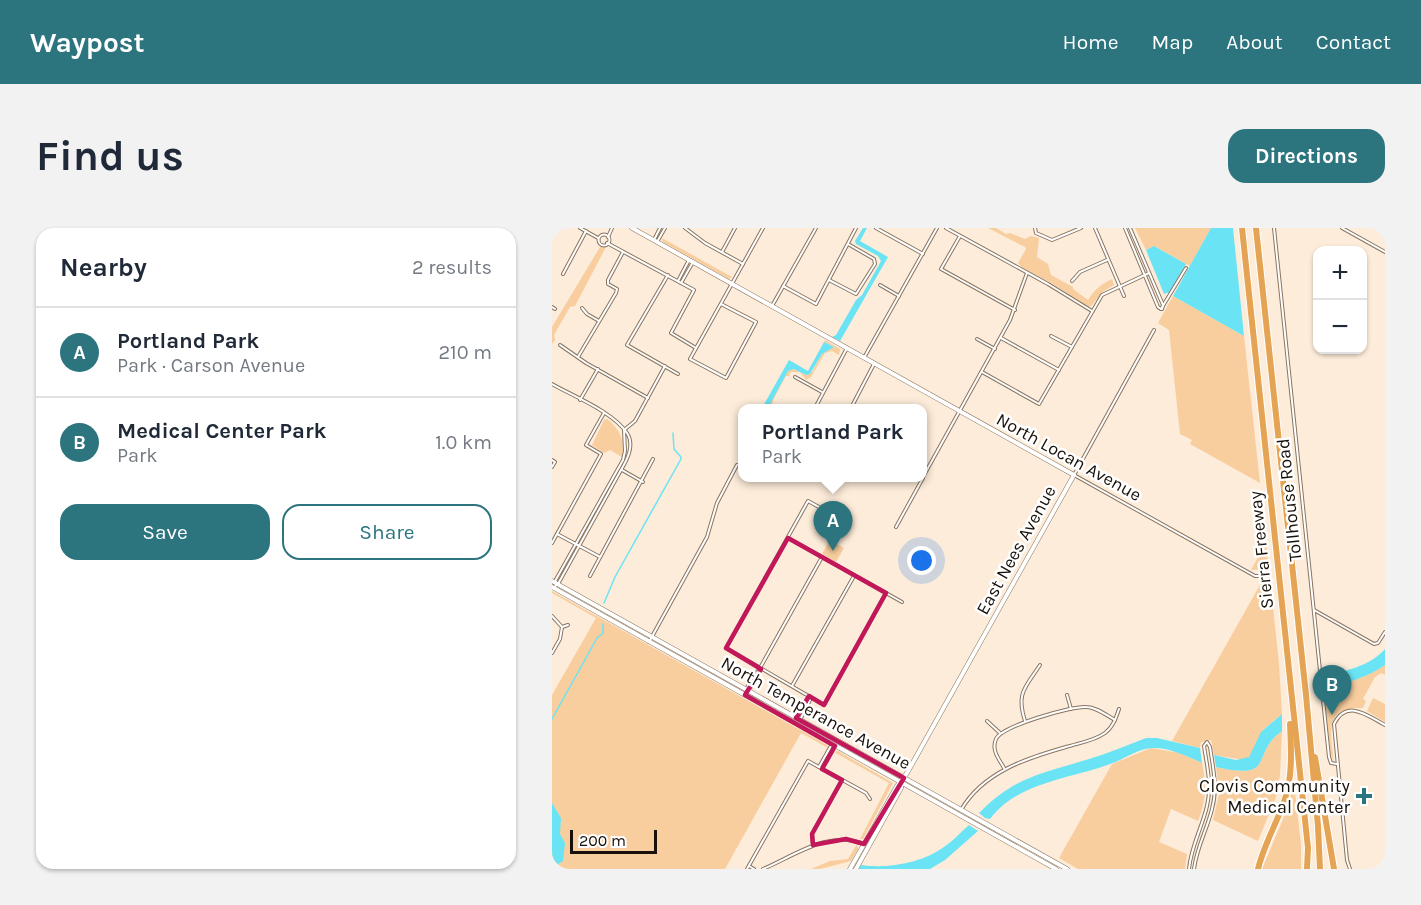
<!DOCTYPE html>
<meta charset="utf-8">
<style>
:root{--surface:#fff;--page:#f2f2f3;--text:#1f2937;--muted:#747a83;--line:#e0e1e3;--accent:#2c747e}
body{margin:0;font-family:Karla,sans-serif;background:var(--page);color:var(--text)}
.controls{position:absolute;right:18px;top:18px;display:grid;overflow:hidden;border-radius:12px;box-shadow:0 2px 4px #0004}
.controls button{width:54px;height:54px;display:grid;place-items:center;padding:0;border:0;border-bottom:2px solid var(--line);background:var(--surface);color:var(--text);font:30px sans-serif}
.scale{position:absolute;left:18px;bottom:15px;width:87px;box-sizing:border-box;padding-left:6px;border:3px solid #191109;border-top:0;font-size:16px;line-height:21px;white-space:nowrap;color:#191109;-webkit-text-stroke:4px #fff;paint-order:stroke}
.you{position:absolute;left:370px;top:333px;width:21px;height:21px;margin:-15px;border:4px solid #fff;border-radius:50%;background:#1a73e8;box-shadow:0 0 0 9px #1a73e833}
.badge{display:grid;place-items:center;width:39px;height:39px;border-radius:50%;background:var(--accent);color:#fff;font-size:20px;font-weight:700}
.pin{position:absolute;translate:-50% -50px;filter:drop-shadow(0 2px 3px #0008)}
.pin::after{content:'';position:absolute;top:32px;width:21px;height:18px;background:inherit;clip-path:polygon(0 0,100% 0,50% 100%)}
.popup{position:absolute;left:186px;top:176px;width:189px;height:78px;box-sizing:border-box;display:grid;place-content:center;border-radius:12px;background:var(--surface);filter:drop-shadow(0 2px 4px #0005);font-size:20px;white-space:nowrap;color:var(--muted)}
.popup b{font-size:22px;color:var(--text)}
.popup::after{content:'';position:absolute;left:50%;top:100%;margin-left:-12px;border:12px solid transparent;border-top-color:var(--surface)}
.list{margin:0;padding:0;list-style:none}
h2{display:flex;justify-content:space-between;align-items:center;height:78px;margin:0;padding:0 24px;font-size:26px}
h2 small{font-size:20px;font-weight:400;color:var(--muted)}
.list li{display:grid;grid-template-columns:39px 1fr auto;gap:18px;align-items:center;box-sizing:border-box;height:90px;padding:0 24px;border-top:2px solid var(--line)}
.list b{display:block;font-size:22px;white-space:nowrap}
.list p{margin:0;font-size:20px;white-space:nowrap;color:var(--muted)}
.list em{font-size:20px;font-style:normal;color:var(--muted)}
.actions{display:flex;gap:12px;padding:18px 24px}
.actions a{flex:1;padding:14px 0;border:2px solid var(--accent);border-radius:18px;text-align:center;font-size:21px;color:var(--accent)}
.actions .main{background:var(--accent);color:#fff}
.map{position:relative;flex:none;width:833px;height:641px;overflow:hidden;border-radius:18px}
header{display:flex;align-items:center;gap:36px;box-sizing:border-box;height:84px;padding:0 30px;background:var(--accent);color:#fff}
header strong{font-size:28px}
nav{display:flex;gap:33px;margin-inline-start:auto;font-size:21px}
.intro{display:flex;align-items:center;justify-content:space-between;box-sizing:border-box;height:144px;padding:0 36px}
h1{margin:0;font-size:42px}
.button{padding:15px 27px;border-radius:18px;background:var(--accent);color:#fff;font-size:21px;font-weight:700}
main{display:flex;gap:36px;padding:0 36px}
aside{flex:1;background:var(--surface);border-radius:18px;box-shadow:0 2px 4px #0004}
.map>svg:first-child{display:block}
.green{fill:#f8ce9f}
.water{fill:#6ae4f4}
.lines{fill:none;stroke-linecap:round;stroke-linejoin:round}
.stream{stroke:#6ae4f4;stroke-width:1.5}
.street-casing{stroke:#887560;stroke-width:4}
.secondary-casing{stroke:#887560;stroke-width:5}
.highway-casing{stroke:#fff;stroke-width:8}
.street{stroke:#fff;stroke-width:2}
.secondary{stroke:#fff;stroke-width:4}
.highway{stroke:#e4a453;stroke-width:6}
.marked{fill:none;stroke:#c2185b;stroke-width:4.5;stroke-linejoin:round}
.poi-dot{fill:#2c747e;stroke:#fff;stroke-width:2}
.labels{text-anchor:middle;stroke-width:5;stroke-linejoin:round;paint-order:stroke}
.street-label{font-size:18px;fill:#191109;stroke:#fff}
.poi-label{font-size:18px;fill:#191109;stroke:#fff;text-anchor:end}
</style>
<header>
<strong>Waypost</strong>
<nav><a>Home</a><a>Map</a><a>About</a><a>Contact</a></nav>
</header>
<div class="intro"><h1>Find us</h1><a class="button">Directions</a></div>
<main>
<aside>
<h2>Nearby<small>2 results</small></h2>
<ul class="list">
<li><span class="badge">A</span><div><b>Portland Park</b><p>Park · Carson Avenue</p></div><em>210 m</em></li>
<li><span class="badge">B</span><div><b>Medical Center Park</b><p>Park</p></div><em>1.0 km</em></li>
</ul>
<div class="actions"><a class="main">Save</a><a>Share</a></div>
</aside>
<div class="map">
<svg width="833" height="641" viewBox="0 0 833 641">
<rect width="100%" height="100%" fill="#fdecd9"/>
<g class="green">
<path d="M 436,0 L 444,0 L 454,6 L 458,5 L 473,11 L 479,8 L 487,10 L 485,29 L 496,36 L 499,47 L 521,59 L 521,61 L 536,72 C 542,62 549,56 560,51 L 562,57 L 552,63 L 539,78 L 536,79 L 501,56 L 470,40 L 466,35 L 474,21 L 473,19 Z"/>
<polygon points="583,0 659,0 638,38 602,18 594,22"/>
<polygon points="110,10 180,49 177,51 111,14"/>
<polygon points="48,19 54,19 23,78 18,79 2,107 3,112 0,116 0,99"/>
<polygon points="621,68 692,108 708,255 638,216 640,212 628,206 617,102 606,95"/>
<polygon points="273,112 288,121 287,127 280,123 273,125 259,149 254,152 248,144 239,144 237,148 234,148 221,172 221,175 217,177 236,143 242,141 254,147 260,144 270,126 282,119 272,114"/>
<path d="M 55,191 C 68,201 73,213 70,229 L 58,222 L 52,225 L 40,217 L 52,192 Z"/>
<polygon points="278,312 292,320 284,334 270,326"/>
<polygon points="714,315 727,435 730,486 711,502 699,528 692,532 662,527 659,512 649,514 648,520 620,513 709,355 715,351 715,345 711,341 699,342"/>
<polygon points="0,363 275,517 276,520 249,505 173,641 0,641 0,467 44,390 0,365"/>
<path d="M 833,437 L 833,447 L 829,445 L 823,449 L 811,471 L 814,473 L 811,480 C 771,478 779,505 782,533 L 779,527 L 772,468 C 790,453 814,451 833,437 Z"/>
<polygon points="821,470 833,476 833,494 815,483"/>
<path d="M 730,503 L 728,548 L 724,569 L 706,613 L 661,592 L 667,566 L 664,539 C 726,553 697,526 730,503 Z"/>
<path d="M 599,520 L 628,525 L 650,535 C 655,556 654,573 646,593 L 619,581 L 607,614 L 635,626 L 633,641 L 526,641 L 507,630 L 560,536 Z"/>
<polygon points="286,523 341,555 311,611 308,611 337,555 282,524"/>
<polygon points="742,556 749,616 749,641 710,641 734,584"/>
<polygon points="305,616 306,621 299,633 268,641 259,641 278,633 296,631"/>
</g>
<g class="water">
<polygon points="311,0 315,0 308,13 336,29 288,113 280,109 284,107 304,72 310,67 329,33 326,28 304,16 303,13"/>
<polygon points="659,0 681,0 692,108 621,68"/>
<polygon points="602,18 634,36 618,64 612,66 594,22"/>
<polygon points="272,114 282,119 270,126 258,146 254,147 242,141 236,143 216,180 210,180 237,132 256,143"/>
<path d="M 833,421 L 833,437 C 814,451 791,453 772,468 L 771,449 C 794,442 817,439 833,421 Z"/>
<path d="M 730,486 L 730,503 C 697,526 726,553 664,539 L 662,527 L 684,532 L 697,529 L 709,504 Z"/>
<path d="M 594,510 L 605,510 L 648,520 L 650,535 C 635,528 618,520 602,520 C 586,520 573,531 558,536 C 518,551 466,554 438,591 L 433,590 L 427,585 C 464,548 489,546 537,531 C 557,525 575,517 594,510 Z"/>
<polygon points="0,575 9,590 8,606 13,615 11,633 3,638 0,636"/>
<path d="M 417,597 L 426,603 L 393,632 L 378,641 L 307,641 L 309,637 C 335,641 370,635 392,619 C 401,613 409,604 417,597 Z"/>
</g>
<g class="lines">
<g class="stream">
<polyline points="52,375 63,349 129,231 129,229 122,221 121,205"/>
<polyline points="0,491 45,410 51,405 51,396"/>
</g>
<defs>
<g id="street">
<polyline points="28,0 46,10"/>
<polyline points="133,0 153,15 191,36"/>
<polyline points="324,0 371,26"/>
<polyline points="394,0 496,56 540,83"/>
<polyline points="483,0 484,5 500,12 529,0"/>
<polyline points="543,0 572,68"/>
<polyline points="573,0 606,79 609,81"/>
<polyline points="578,0 611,77 610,81"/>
<polyline points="722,0 777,529 779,535 785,536"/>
<polyline points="790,0 833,24"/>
<circle cx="52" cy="12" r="5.5"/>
<polyline points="408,8 389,41 463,82"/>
<polyline points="56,9 60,0"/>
<polyline points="102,12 108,0"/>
<polyline points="105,14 113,0"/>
<polyline points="55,15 142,62 119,105 144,120"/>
<polyline points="170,24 183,0"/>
<polyline points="11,46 34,3"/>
<polyline points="116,47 75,117 126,146"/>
<polyline points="277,52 304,66 323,36 322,31 296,16"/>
<polyline points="126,53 137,32"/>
<polyline points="520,53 528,44 555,32"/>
<polyline points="129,55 141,34"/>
<polyline points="328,57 347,68"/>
<polyline points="231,58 264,76 304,0"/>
<polyline points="169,76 204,94 174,150 138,131 211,0"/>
<polyline points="220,78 264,0"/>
<polyline points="0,79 3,81"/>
<polyline points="30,80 35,86 47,93"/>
<polyline points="609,81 634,40"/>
<polyline points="602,102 522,247 703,348 709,348"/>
<polyline points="499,108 520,119"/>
<polyline points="449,110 507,142"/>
<polyline points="425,111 443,121"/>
<polyline points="8,117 34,135 96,170"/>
<polyline points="313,128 385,0"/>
<polyline points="26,129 64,65 65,61 56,56 56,52 71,24"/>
<polyline points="430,144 487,176 550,67 597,45"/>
<polyline points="243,149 270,164"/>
<path d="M 0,156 C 23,169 61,184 75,205 C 83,217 75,232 69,242 L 6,356 L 1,360"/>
<polyline points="28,172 46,141"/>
<polyline points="263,180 295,120"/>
<polyline points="299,180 322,136"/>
<polyline points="72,202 83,193 113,138"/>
<polyline points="0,232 3,234 0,239"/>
<polyline points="70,242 91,254"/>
<polyline points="371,249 458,92 475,45"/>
<polyline points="298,250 300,250"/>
<polyline points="276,284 256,273 174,420 272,477 334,365"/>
<polyline points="344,299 371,250"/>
<polyline points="5,306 48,329"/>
<polyline points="236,310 350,374"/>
<polyline points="0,315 49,226 34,217 52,185"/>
<polyline points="38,348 101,231"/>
<polyline points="2,355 71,232 73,223 72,202"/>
<polyline points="762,382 822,416 826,415 833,404"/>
<polyline points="0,388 10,399"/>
<polyline points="10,399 16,397"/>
<polyline points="97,414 155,309 165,275 185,237"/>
<polyline points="0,425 8,411 10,399"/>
<polyline points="240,458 302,348"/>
<polyline points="195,462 199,459 208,440"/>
<polyline points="193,467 196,457 208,440 270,329"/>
<polyline points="515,467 519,481"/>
<polyline points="245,489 257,468"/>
<polyline points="248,492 259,470"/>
<polyline points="435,493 448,505"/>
<path d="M 473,493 C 464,465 473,460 488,437"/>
<polyline points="267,539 280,516"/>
<path d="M 452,540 C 447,531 439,522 444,511 C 450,498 519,478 534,479 C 544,479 554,487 563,492"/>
<polyline points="270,541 283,518"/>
<path d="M 409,582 C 431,544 475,530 514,519 C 527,515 542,513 553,505 C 561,499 564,490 567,481"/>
<polyline points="261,617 260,606 290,552"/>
<polyline points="197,638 202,641"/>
<polyline points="195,641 256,533 314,565 318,571"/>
<path d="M 211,641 C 242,628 278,601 312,616"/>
<path d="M 637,641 C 639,618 650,600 655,578 C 660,557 655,538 652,518 L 655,514 L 658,519 C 661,540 666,560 660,581 C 655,602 645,618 642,641"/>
<path d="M 798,641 L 795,632 L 782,496 C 795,470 816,488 833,497"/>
</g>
<g id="secondary">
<polyline points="80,0 522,247 355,545 345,558 298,641"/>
<polyline points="0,353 515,641"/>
<polyline points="0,359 504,641"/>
<polyline points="304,641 349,560 349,555"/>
</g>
<g id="highway">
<polyline points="690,0 756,620 755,641"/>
<polyline points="704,0 754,467 766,598 768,641"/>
<polyline points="763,529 782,641"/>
<path d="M 706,641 C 712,616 725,595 733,571 C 741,547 739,521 738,496"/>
</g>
</defs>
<use href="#street" class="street-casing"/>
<use href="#secondary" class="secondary-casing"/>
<use href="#highway" class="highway-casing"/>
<use href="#street" class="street"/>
<use href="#secondary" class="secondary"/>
<use href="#highway" class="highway"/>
</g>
<path class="marked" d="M 236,310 L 334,365 L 272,477 L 257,468 L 244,490 L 352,550 L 312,616 L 294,611 L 261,617 L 260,606 L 290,552 L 270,541 L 283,518 L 193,467 L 209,441 L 174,420 Z"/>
<path class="poi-dot" d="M809 559h6v6h6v6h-6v6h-6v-6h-6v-6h6z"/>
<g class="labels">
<g class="street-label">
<text transform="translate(517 229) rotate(29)" y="6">North Locan Avenue</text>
<text transform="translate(737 272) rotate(-96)" y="6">Tollhouse Road</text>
<text transform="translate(464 322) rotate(-61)" y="6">East Nees Avenue</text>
<text transform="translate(709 322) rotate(-96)" y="6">Sierra Freeway</text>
<text transform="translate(264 485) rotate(29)" y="6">North Temperance Avenue</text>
</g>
<g class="poi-label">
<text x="798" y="564">Clovis Community<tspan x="798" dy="21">Medical Center</tspan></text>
</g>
</g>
</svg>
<div class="controls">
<button>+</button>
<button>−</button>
</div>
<div class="scale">200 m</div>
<div class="you"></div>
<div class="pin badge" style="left:281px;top:323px">A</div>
<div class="popup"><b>Portland Park</b>Park</div>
<div class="pin badge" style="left:780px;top:487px">B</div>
</div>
</main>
